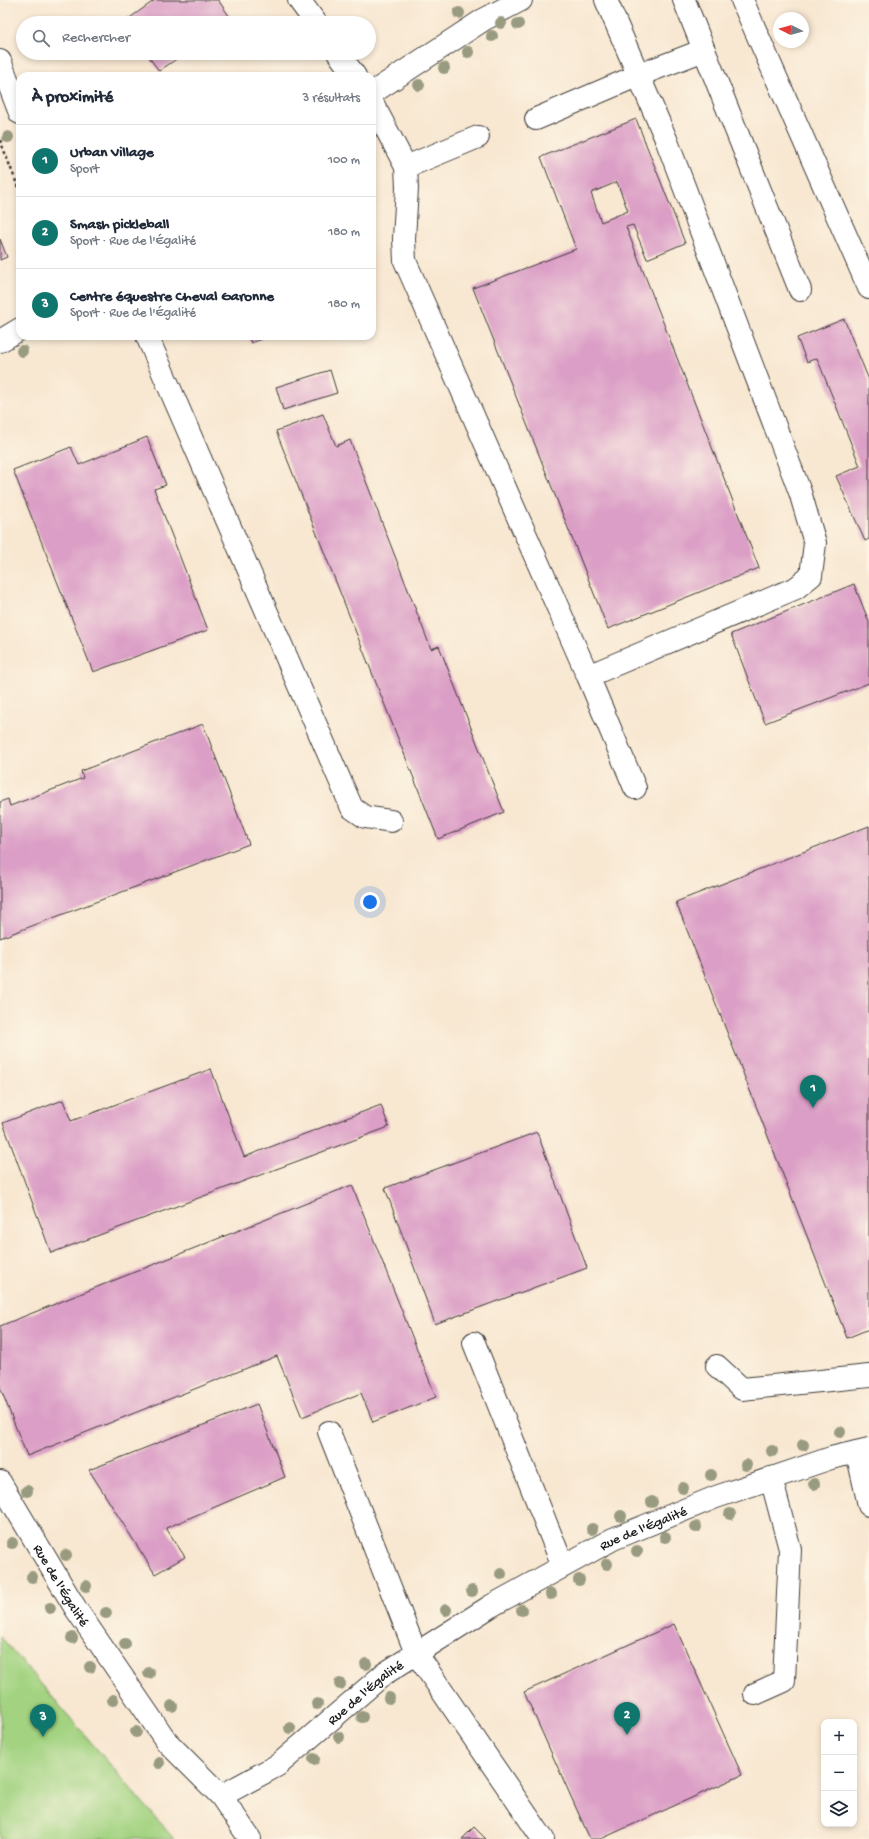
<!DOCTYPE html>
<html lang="fr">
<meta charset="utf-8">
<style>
:root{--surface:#fff;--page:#f2f2f3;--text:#1f2937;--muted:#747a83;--line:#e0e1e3;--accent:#0f766e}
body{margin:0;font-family:"Gochi Hand",sans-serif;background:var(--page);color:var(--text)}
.controls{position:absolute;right:12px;bottom:12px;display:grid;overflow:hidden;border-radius:8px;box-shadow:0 2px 6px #0003}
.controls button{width:36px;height:36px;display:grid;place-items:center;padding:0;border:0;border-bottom:1px solid var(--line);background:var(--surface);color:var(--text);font:20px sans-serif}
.compass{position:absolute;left:773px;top:12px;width:36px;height:36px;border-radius:50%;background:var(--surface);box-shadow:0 2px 6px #0003;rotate:275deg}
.you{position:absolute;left:370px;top:902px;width:14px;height:14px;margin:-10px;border:3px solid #fff;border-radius:50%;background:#1a73e8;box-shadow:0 0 0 6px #1a73e833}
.badge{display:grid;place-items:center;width:26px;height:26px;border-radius:50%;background:var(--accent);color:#fff;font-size:13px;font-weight:700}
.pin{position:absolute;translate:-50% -33px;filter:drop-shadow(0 1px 2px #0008)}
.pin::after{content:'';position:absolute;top:21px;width:14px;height:12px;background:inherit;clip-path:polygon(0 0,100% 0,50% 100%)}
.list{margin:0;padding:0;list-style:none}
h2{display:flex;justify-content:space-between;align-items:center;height:52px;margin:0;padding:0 16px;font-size:17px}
h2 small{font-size:13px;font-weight:400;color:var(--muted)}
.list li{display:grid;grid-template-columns:26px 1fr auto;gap:12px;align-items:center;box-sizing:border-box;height:72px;padding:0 16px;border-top:1px solid var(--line)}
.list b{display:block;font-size:15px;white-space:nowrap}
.list p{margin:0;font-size:13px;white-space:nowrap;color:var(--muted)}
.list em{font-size:13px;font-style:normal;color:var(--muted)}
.icon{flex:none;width:22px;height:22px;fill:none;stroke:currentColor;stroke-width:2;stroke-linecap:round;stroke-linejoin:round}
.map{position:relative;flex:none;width:869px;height:1839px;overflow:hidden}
.search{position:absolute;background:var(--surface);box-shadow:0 2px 6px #0003;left:16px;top:16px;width:360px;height:44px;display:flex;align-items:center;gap:10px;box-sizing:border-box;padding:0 14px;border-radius:22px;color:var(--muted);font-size:15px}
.panel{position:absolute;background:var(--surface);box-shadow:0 2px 6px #0003;left:16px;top:72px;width:360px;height:268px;border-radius:12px}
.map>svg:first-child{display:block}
.green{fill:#a3d381;stroke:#60784e}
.building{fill:#db9ec6;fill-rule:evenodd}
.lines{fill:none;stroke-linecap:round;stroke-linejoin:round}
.minor-casing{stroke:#3d3a37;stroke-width:24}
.path{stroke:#3d3a37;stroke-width:2.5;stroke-dasharray:3 3;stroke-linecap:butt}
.minor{stroke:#fff;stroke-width:22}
.tree{fill:#999b81}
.labels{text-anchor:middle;stroke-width:3;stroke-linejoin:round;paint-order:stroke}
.street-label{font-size:14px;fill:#1c1c1c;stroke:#fcf5e5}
</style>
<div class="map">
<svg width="869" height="1839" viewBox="0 0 869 1839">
<rect width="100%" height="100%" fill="#fcf5e5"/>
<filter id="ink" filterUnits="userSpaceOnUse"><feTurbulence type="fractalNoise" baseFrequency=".025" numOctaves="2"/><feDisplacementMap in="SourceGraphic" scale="8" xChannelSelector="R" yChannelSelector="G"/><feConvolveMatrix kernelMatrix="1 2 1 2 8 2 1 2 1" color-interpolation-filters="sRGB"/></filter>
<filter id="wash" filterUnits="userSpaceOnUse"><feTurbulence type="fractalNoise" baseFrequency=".012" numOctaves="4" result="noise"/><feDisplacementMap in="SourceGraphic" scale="16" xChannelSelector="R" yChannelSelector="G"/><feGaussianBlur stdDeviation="0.9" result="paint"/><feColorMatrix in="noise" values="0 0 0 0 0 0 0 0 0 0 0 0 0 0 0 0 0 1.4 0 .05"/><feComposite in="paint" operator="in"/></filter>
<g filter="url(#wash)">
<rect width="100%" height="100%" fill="#f8e7d1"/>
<polygon class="green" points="0,1636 174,1839 0,1839"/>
<g id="blocks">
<g class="building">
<polygon points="155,0 218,0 232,20 228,23 125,23 124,22"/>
<polygon points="146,53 185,53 159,71"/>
<path d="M 636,119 L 685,243 L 647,259 L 633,225 L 626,227 L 759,568 L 608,629 L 473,288 L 576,249 L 541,157 ZM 617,182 L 628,211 L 601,222 L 591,193 Z"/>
<polygon points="0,239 7,257 0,260"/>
<polygon points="844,319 869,380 869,539 865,541 836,476 860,466 817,358 807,362 797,338"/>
<polygon points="248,336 268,336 251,343"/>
<polygon points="330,370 337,393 283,410 276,387"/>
<polygon points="323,414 336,446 350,440 431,649 439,646 504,812 438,839 276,431"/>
<polygon points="147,437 166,485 154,489 208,630 93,672 13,470 71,447 79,465"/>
<polygon points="854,584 869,622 869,683 765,723 731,634"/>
<polygon points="203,724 249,844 0,938 0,802 8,799 10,806 83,778 81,771"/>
<polygon points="869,826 869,1329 847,1338 676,902"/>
<polygon points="211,1069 244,1157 381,1105 389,1127 51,1253 3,1123 63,1100 71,1121"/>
<polygon points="537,1132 587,1268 435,1324 385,1188"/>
<polygon points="352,1185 436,1397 373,1422 361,1393 302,1417 277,1356 27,1456 0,1387 0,1326"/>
<polygon points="257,1404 285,1477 166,1528 185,1557 155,1574 89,1470"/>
<polygon points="674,1624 742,1775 601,1839 590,1839 524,1692"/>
<polygon points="474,1827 486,1839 462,1839"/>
</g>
</g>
</g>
<g filter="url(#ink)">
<use href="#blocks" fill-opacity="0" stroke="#3d3a37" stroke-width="1"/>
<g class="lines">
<defs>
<g id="minor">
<polyline points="299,0 316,23"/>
<polyline points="684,0 800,290"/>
<polyline points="742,0 869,288"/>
<polyline points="338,53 355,76"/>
<polyline points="0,61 20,113"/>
<polyline points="372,93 483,20 521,0"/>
<polyline points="372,102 406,167 407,188 404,239 405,261 588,676 796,588 811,576 815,543 800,492 666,139 606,0"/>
<polyline points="536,119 639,75 704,50"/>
<polyline points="406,167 478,137"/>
<polyline points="147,336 352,808 365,817 391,821"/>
<polyline points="0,341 20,329"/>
<polyline points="588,676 635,788"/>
<polyline points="474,1343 563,1566"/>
<polyline points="717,1366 742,1389 869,1376"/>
<polyline points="329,1432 416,1653 543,1839"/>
<polyline points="857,1452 869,1505"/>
<path id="s1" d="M 0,1482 L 76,1609 L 167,1742 L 221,1796 L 278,1765 L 384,1674 L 491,1606 L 613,1539 L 716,1497 L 831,1458 L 869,1449"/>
<polyline points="755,1694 784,1681 790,1549 771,1478"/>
<polyline points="221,1796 250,1839"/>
</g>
</defs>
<use href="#minor" class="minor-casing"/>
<polyline class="path" points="0,140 20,192"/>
<use href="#minor" class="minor"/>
</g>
<g class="tree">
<circle cx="459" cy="13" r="6"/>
<circle cx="501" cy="23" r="6"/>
<circle cx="518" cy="24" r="6"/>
<circle cx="492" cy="36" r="6"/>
<circle cx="468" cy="52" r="6"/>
<circle cx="444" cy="68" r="6"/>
<circle cx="419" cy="85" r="6"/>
<circle cx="8" cy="137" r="6"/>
<circle cx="22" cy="351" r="6"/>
<circle cx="840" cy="1432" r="6"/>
<circle cx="803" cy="1445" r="6"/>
<circle cx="772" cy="1451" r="6"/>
<circle cx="746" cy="1465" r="6"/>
<circle cx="711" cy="1475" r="6"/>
<circle cx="814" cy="1484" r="6"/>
<circle cx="683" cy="1488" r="6"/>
<circle cx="27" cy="1491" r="6"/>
<circle cx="652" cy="1502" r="6"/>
<circle cx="730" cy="1514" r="6"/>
<circle cx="621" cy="1516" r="6"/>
<circle cx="696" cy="1527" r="6"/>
<circle cx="592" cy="1529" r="6"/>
<circle cx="665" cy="1537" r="6"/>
<circle cx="12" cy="1543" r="6"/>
<circle cx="637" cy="1551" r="6"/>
<circle cx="66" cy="1555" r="6"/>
<circle cx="607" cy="1564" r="6"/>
<circle cx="501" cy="1574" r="6"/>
<circle cx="32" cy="1577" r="6"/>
<circle cx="579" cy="1580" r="6"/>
<circle cx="86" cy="1586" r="6"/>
<circle cx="472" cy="1591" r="6"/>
<circle cx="551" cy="1594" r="6"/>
<circle cx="50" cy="1608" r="6"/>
<circle cx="446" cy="1610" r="6"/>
<circle cx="522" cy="1610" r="6"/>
<circle cx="106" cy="1613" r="6"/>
<circle cx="72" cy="1638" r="6"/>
<circle cx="125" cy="1644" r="6"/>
<circle cx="366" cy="1664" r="6"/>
<circle cx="90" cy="1667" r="6"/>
<circle cx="149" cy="1673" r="6"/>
<circle cx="340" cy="1684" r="6"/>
<circle cx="389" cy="1698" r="6"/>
<circle cx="113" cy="1700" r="6"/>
<circle cx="317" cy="1704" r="6"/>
<circle cx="172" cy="1706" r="6"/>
<circle cx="362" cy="1717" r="6"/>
<circle cx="290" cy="1728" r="6"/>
<circle cx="136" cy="1732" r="6"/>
<circle cx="339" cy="1737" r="6"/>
<circle cx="314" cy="1759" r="6"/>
<circle cx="159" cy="1763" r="6"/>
</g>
</g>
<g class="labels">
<g class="street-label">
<text dy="5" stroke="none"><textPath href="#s1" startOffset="888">Rue de l'Égalité</textPath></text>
<text dy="5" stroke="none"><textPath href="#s1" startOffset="120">Rue de l'Égalité</textPath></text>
<text dy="5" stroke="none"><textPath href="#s1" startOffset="564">Rue de l'Égalité</textPath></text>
</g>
</g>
</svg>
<div class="controls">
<button>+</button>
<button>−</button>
<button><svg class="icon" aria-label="layers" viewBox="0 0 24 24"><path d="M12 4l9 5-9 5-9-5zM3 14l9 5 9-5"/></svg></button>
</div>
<svg class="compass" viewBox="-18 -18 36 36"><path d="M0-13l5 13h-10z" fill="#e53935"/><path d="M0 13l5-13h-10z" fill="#747a83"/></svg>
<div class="you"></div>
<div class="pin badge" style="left:813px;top:1108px">1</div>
<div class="pin badge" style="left:627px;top:1735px">2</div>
<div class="pin badge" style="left:43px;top:1737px">3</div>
<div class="search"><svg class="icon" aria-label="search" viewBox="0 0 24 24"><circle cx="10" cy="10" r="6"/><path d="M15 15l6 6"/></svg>Rechercher</div>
<section class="panel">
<h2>À proximité<small>3 résultats</small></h2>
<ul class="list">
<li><span class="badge">1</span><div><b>Urban Village</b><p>Sport</p></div><em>100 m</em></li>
<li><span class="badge">2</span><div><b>Smash pickleball</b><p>Sport · Rue de l'Égalité</p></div><em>180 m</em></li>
<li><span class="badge">3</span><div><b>Centre équestre Cheval Garonne</b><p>Sport · Rue de l'Égalité</p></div><em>180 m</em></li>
</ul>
</section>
</div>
